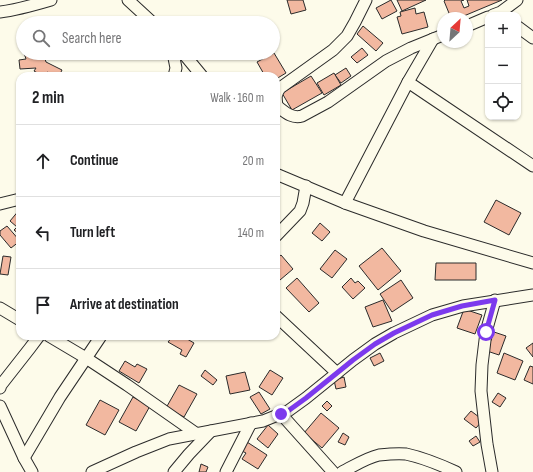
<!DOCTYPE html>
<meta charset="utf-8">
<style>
:root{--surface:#fff;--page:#f6f6f6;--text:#202124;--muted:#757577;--line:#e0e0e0}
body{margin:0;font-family:"Sofia Sans Condensed",sans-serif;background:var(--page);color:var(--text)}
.controls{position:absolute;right:12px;top:12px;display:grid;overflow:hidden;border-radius:8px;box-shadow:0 1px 3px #0004}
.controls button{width:36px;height:36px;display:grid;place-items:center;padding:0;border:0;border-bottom:1px solid var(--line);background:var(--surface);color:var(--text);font:20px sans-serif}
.compass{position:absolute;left:437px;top:12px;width:36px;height:36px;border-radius:50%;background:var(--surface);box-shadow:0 1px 3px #0004;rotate:26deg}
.stop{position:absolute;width:12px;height:12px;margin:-9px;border:3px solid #7c3aed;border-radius:50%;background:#fff}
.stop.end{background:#7c3aed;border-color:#fff;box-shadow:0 1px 4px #0008}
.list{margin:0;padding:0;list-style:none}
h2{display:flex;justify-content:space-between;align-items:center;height:52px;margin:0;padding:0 16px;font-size:17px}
h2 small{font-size:13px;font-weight:400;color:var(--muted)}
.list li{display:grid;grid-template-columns:26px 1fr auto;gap:12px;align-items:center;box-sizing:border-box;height:72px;padding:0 16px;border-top:1px solid var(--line)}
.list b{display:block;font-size:15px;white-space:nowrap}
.list em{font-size:13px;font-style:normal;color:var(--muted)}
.icon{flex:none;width:22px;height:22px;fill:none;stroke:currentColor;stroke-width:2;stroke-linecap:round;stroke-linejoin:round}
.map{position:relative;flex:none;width:533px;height:472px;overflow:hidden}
.search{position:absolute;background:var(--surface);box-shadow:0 1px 3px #0004;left:16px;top:16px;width:264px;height:44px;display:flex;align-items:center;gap:10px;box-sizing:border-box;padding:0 14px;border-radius:22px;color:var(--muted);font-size:15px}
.panel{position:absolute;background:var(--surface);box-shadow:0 1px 3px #0004;left:16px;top:72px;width:264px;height:268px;border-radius:12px}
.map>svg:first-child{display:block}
.building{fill:#f2b8a0;stroke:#2b2b2b}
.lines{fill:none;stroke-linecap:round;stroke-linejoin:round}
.minor-casing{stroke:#2b2b2b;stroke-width:13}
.minor{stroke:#fdfbea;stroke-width:11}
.route{stroke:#7c3aed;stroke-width:5}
</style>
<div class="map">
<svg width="533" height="472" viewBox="0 0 533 472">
<rect width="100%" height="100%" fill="#fdfbea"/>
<g class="building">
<polygon points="287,0 303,0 306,10 291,14"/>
<polygon points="391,0 397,11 382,19 376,8"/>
<polygon points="397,0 426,0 402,11"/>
<polygon points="445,0 464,0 461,1 464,8 469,6 467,0 502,0 459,18 451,18 444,1"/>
<polygon points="415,8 416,14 424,12 428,27 402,34 397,17 401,16 400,12"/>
<polygon points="363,26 383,43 376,51 357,34"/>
<polygon points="362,48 368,55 357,63 351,57"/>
<polygon points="24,53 43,53 46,62 62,70 59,76 55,76 47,72 45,76 43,76 34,71 36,68 20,69 19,60 26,59"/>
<polygon points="274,53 286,73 276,79 276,76 265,76 257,62"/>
<polygon points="346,68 351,76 341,83 335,75"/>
<polygon points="334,73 341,85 324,95 317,83"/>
<polygon points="311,76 322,93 292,110 282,93"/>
<polygon points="496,200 521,213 509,235 484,222"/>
<polygon points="20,209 20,235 14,230 17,227 10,221"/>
<polygon points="320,223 330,232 322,241 312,233"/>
<polygon points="7,226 20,241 11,248 0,235 0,231"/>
<polygon points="382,248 401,271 378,290 359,266"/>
<polygon points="335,250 347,259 332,278 320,269"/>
<polygon points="281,255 293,269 280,280 276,275 276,259"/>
<polygon points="3,256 11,257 8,275 0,274"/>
<polygon points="436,263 476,263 476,280 435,280"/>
<polygon points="297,278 319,303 309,312 286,288"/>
<polygon points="351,278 355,283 358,281 365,288 353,299 342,287"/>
<polygon points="401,280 413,298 392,312 380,294"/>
<polygon points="383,300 392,321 373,327 365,307"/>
<polygon points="464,309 482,315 475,334 457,328"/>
<polygon points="494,332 506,336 499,355 487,351"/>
<polygon points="173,336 176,338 177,336 182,336 194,343 186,357 180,354 182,350 168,342"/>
<polygon points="533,343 533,357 526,348"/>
<polygon points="380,353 384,361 374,366 370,358"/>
<polygon points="504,353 523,361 515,380 497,373"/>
<polygon points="125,361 135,367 137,364 147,369 139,383 119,371"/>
<polygon points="530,366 533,367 533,384 524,380"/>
<polygon points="205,370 217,380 213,385 201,376"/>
<polygon points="270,370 283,378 272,395 259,387"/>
<polygon points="245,372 250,390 230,394 226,376"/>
<polygon points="344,377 346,387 336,389 334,380"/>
<polygon points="179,385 197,394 184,417 166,408"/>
<polygon points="259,392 270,409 261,414 250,397"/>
<polygon points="498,393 506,398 500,407 492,402"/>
<polygon points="133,397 150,406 136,431 119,422"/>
<polygon points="100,400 119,410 105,435 86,425"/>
<polygon points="327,401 332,406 327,411 322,406"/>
<polygon points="471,411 483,420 476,428 464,419"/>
<polygon points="321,413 339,428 322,448 304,433"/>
<polygon points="268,425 278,434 268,448 257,439"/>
<polygon points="343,433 349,437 345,445 338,442"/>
<polygon points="476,436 480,442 473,446 469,441"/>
<polygon points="247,442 267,455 258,469 242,459 246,453 242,451"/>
<polygon points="201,464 208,467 206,472 199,472"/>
</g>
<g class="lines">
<defs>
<g id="minor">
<polyline points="128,0 153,23"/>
<path d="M 0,12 C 17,10 34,5 51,0"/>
<polyline points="493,15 501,12 517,0"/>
<polyline points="467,26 488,17"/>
<polyline points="518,27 533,38"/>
<polyline points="173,53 176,68 174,76"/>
<polyline points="183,53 202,76"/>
<polyline points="408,82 533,166"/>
<path d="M 277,106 C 285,112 292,119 302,116 L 328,102 L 386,61 L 411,48 L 443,35"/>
<path d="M 276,108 L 277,106 C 276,98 275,95 280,88 L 333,50 L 347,36 L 355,22 L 366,0"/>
<polyline points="276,174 345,203 424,231 533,263"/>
<polyline points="345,203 408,82 433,39"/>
<polyline points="0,204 20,199"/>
<polyline points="276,236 300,211 303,203 306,186"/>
<polyline points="0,308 20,320"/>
<polyline points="276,316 337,373"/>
<polyline points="49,336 86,358 127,385 197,434"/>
<polyline points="0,388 1,385 30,348 39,336"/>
<polyline points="0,406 24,458 32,472"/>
<polyline points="281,414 333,472"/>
<polyline points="24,458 60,397 101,336"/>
<polyline points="92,472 136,452 169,439 263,421 288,411 306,398 353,360 375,344 394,333 432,315 463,306 533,295"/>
<polyline points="174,472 189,454 211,431"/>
<polyline points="226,472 251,423"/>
<path d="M 342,472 C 354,466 366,458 379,455 C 388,454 398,453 406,454 C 420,457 443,466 456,472"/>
<polyline points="492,472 487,444 481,391 482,365 486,332 495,300"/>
</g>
</defs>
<use href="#minor" class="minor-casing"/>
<use href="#minor" class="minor"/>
</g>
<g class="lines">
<polyline class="route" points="281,414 288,411 306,398 353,360 375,344 394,333 432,315 462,306 495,300 486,332"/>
</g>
</svg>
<div class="controls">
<button>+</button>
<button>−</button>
<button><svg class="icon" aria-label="locate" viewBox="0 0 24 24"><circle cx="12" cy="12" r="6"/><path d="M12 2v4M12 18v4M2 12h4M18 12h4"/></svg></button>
</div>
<svg class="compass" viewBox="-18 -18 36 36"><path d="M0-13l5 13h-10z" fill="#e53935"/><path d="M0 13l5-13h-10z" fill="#757577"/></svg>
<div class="stop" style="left:486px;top:332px"></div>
<div class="stop end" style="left:281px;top:414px"></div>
<div class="search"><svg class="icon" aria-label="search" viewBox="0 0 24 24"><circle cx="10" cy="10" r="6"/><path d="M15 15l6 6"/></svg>Search here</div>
<section class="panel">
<h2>2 min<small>Walk · 160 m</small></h2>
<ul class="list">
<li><svg class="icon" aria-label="ahead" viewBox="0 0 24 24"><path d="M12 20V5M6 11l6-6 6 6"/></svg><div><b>Continue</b></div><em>20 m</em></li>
<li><svg class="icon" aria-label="left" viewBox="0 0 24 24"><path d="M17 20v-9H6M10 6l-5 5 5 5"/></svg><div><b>Turn left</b></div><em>140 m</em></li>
<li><svg class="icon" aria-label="arrive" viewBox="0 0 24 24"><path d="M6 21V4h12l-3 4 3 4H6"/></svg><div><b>Arrive at destination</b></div></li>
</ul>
</section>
</div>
